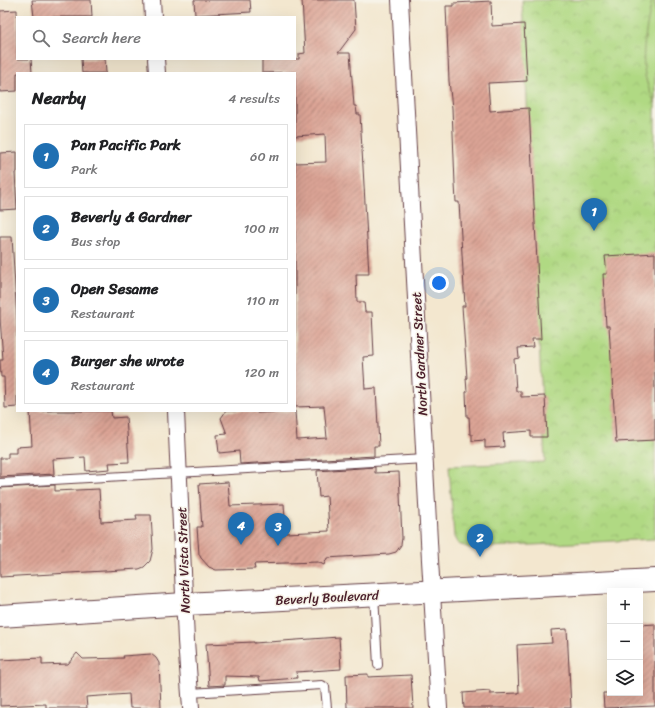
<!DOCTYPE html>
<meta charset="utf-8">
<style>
:root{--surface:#fff;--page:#f2f2f2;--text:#202124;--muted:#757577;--line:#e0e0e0;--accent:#1f6fb2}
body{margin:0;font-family:Sriracha,sans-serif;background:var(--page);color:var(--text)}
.controls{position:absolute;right:12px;bottom:12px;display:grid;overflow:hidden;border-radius:0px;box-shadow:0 4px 16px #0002}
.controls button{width:36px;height:36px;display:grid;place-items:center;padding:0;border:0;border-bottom:1px solid var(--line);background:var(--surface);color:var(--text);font:20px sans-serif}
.you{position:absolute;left:439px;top:283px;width:14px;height:14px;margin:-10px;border:3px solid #fff;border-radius:50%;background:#1a73e8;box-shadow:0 0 0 6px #1a73e833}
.badge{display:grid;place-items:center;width:26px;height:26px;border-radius:50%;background:var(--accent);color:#fff;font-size:13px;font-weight:700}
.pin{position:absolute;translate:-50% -33px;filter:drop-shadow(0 1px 2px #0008)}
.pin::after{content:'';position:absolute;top:21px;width:14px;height:12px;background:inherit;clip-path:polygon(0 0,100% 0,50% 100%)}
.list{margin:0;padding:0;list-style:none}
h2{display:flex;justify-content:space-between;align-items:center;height:52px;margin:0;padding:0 16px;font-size:17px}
h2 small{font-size:13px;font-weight:400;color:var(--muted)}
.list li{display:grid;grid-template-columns:26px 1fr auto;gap:12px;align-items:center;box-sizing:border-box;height:64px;margin:0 8px 8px;padding:0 8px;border:1px solid var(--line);border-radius:0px}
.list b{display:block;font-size:15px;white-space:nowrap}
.list p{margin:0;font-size:13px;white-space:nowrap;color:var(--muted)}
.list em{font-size:13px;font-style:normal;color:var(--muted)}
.icon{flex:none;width:22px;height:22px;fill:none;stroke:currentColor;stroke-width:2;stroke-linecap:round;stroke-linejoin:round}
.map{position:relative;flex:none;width:655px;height:708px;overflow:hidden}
.search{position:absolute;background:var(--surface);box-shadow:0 4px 16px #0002;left:16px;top:16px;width:280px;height:44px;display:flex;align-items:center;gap:10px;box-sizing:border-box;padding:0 14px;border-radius:0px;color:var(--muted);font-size:15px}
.panel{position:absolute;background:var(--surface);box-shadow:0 4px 16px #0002;left:16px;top:72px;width:280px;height:340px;border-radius:0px}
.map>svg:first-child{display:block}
.park{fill:url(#park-crowns);stroke:#7d7c57}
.garden{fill:#b0d983;stroke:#7d7c57}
.building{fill:url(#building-hatch)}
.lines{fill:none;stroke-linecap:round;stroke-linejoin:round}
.lane-casing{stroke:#633d44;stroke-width:10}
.street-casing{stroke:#633d44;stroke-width:18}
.secondary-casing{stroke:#633d44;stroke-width:24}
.lane{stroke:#fff;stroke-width:8}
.street{stroke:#fff;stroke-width:16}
.secondary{stroke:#fff;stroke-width:22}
.labels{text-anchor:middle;stroke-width:3;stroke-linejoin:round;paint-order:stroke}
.street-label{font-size:13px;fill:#4a1f2b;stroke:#f7f3e8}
</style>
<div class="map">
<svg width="655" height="708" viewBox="0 0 655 708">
<defs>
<pattern id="park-crowns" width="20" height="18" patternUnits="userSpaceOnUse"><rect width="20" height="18" fill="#b0d983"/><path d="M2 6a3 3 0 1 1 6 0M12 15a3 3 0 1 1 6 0" fill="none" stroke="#99ba71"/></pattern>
<pattern id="building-hatch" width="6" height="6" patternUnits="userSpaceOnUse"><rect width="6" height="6" fill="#dca495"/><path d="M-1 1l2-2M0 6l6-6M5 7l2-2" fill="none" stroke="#b4857a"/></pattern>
</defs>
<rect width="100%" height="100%" fill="#f7f3e8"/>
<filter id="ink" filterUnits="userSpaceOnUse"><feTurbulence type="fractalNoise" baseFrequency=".025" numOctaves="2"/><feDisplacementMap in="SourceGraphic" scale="8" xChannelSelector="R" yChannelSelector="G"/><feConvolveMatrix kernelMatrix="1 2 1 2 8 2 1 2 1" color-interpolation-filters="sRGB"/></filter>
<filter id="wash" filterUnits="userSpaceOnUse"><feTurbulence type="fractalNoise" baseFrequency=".012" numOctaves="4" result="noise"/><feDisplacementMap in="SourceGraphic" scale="16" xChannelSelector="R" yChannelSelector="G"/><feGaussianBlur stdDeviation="0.9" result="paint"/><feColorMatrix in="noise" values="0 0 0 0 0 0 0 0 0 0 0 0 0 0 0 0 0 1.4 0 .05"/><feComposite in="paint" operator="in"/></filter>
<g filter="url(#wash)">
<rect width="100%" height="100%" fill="#f3e7cf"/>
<polygon class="park" points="522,0 655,0 655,539 470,548 458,544 454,537 449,466 545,462"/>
<path class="garden" d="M 652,0 L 655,0 L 655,103 C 652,97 649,90 647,83 C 639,56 647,27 652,0 Z"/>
<g id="blocks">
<g class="building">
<polygon points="32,0 91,0 92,17 34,17"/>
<polygon points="194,0 250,0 251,12 195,15"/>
<polygon points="302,0 354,0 356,29 338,53 350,53 354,106 356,106 357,114 360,114 369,274 356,274 357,302 364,302 365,312 372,312 374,356 363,357 365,389 376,388 379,446 374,446 374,456 240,464 239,451 219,453 217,435 227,434 221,418 226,411 257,411 257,413 295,411 297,440 327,438 324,406 295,407 295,163 326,162 325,134 295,136 295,72 262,73 262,59 299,59 299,54 305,53"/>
<polygon points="491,1 492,26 524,24 527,81 488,83 490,111 529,108 541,339 532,339 533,347 518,348 519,358 514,359 516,391 521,391 521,397 545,396 547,437 531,437 531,431 503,433 504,447 485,448 485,440 472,441 472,434 470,434 469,417 467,417 466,392 467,392 466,378 467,378 462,306 465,306 459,202 456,202 455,184 452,108 449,81 446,6 454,6 454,3"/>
<polygon points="17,10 17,59 31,59 32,73 17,73 17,91 0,92 0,11"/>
<polygon points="81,59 105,59 106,73 82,73"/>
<polygon points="17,152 17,172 15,173 17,209 0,210 0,153"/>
<polygon points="0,237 12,237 17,320 17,407 5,408 4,377 1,377 0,360 3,360 0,318"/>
<polygon points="655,253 655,440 616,442 609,326 606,326 603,274 607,274 605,256"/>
<polygon points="30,411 111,411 112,418 126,417 129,462 109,463 110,469 86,471 85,457 53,459 54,474 0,477 0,458 8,458 8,453 16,453 16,447 32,446"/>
<polygon points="375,467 375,473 399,472 402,538 401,545 396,552 389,554 327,558 324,565 318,562 254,564 255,569 216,570 209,567 201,558 199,554 197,527 202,527 199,484 228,482 230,506 284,504 286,533 329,531 327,496 319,497 317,471"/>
<polygon points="55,485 55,491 99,489 101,522 137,520 136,515 151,515 153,549 150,561 144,567 139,569 0,577 0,488"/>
<polygon points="655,624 655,706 604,708 603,693 640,693 640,625"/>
<polygon points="567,629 571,708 464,708 463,693 490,691 490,694 519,693 517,645 552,643 551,630"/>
<polygon points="339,637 341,669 296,672 297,678 260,681 259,677 225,676 225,685 209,686 206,644 254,642 254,643"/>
<polygon points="77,653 83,659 124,658 123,656 151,654 156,658 159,663 161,708 130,708 129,694 86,697 87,708 46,708 46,704 0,706 0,660 42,658 42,665 68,664"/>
<polygon points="368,674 368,677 411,675 413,708 347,708 346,675"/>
</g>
</g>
</g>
<g filter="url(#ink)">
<use href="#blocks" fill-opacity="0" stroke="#633d44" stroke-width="1"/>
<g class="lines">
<defs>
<g id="lane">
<polyline points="0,483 425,459"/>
<polyline points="374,595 378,665"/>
<polyline points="190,693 322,685 325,687 327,708"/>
</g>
<g id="street">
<polyline points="152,0 153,17"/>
<polyline points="400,0 430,560 439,708"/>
<polyline points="156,59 157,73"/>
<polyline points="176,411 186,641 191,708"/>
</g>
<polyline id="secondary" points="0,616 185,604 655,580"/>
</defs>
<use href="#lane" class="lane-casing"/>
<use href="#street" class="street-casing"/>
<use href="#secondary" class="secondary-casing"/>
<use href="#lane" class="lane"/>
<use href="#street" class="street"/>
<use href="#secondary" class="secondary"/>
</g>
</g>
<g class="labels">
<g class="street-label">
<text transform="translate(419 354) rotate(-93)" y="5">North Gardner Street</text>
<text transform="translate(183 560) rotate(-92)" y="5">North Vista Street</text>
<text transform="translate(327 597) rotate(-3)" y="5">Beverly Boulevard</text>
</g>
</g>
</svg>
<div class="controls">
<button>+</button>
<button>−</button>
<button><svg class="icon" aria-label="layers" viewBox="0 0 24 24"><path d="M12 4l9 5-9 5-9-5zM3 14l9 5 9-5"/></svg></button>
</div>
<div class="you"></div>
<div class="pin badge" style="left:594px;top:231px">1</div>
<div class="pin badge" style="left:480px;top:557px">2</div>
<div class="pin badge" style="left:278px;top:546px">3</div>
<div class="pin badge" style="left:241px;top:545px">4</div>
<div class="search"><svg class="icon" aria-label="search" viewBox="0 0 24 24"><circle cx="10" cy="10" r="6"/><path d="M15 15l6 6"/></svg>Search here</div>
<section class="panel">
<h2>Nearby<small>4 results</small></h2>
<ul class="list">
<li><span class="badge">1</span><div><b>Pan Pacific Park</b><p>Park</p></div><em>60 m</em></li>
<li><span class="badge">2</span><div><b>Beverly &amp; Gardner</b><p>Bus stop</p></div><em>100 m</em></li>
<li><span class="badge">3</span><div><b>Open Sesame</b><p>Restaurant</p></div><em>110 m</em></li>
<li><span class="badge">4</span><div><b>Burger she wrote</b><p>Restaurant</p></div><em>120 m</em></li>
</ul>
</section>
</div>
